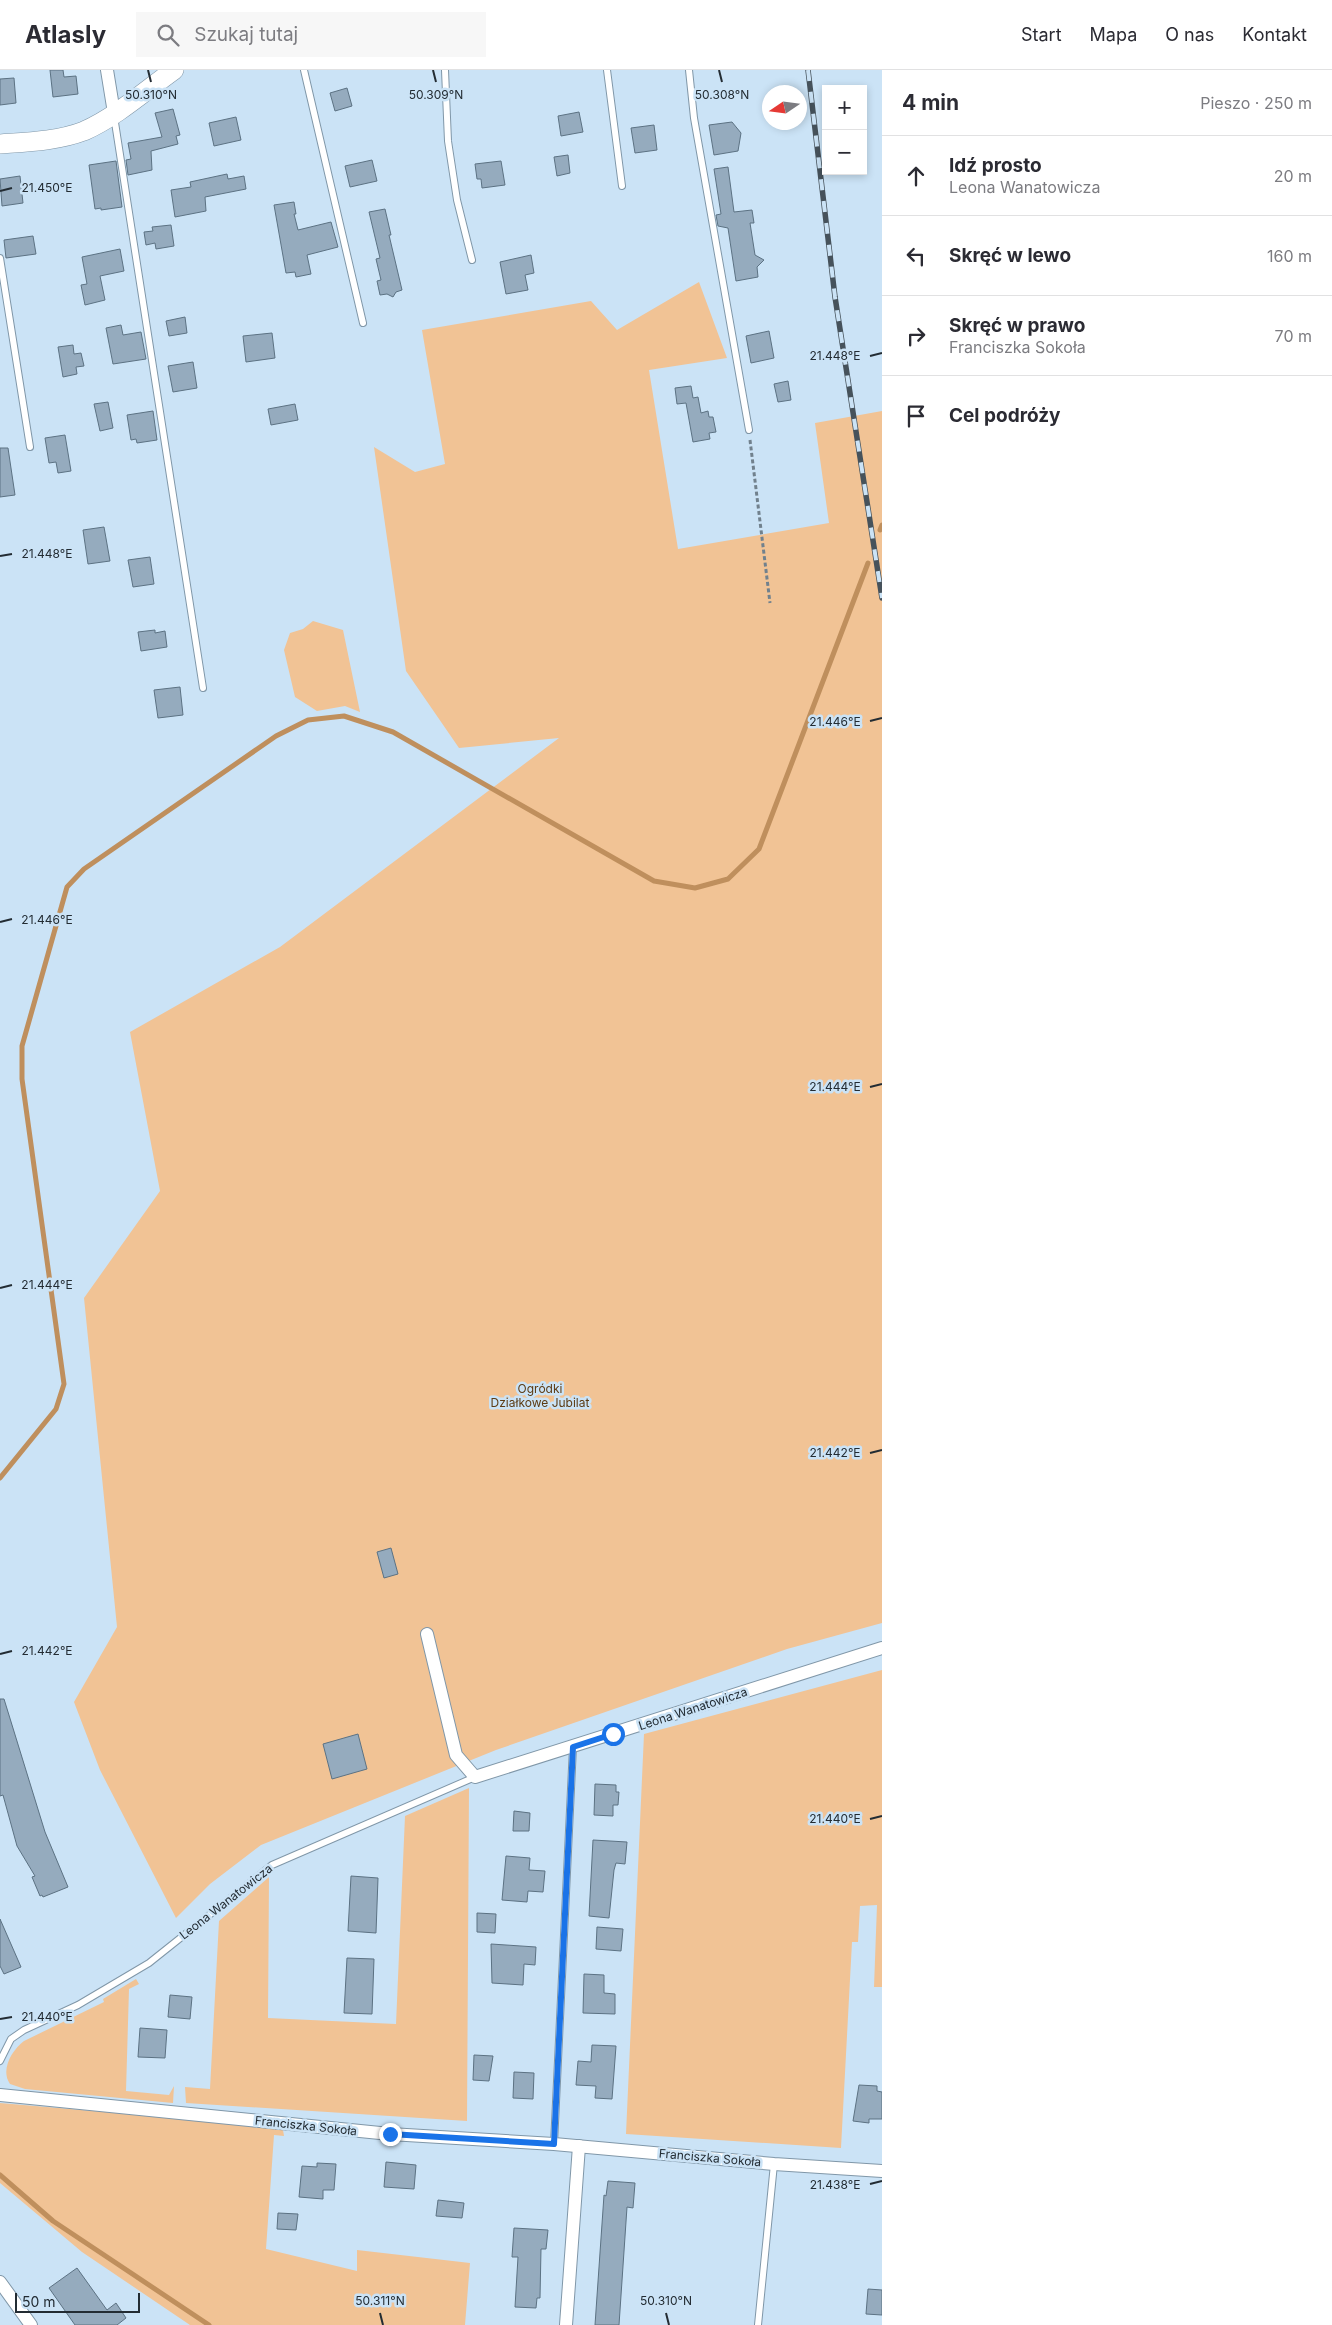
<!DOCTYPE html>
<html lang="pl">
<meta charset="utf-8">
<style>
:root{--surface:#fff;--page:#f7f7f7;--text:#2b2b33;--muted:#7c7c81;--line:#e1e1e2}
body{margin:0;font-family:Inter,sans-serif;background:var(--page);color:var(--text)}
.controls{position:absolute;right:15px;top:15px;display:grid;overflow:hidden;border-radius:0px;box-shadow:0 2px 8px #0003}
.controls button{width:45px;height:45px;display:grid;place-items:center;padding:0;border:0;border-bottom:1px solid var(--line);background:var(--surface);color:var(--text);font:25px sans-serif}
.compass{position:absolute;left:762px;top:15px;width:45px;height:45px;border-radius:50%;background:var(--surface);box-shadow:0 2px 8px #0003;rotate:257deg}
.scale{position:absolute;left:15px;bottom:12px;width:125px;box-sizing:border-box;padding-left:5px;border:2px solid #232c33;border-top:0;font-size:14px;line-height:18px;white-space:nowrap;color:#232c33;-webkit-text-stroke:4px #cbe3f6;paint-order:stroke}
.stop{position:absolute;width:15px;height:15px;margin:-11px;border:4px solid #1a73e8;border-radius:50%;background:#fff}
.stop.end{background:#1a73e8;border-color:#fff;box-shadow:0 1px 5px #0008}
.list{margin:0;padding:0;list-style:none}
h2{display:flex;justify-content:space-between;align-items:center;height:65px;margin:0;padding:0 20px;font-size:21px}
h2 small{font-size:16px;font-weight:400;color:var(--muted)}
.list li{display:grid;grid-template-columns:32px 1fr auto;gap:15px;align-items:center;box-sizing:border-box;height:80px;padding:0 20px;border-top:1px solid var(--line)}
.list b{display:block;font-size:19px;white-space:nowrap}
.list p{margin:0;font-size:16px;white-space:nowrap;color:var(--muted)}
.list em{font-size:16px;font-style:normal;color:var(--muted)}
.icon{flex:none;width:28px;height:28px;fill:none;stroke:currentColor;stroke-width:2;stroke-linecap:round;stroke-linejoin:round}
.map{position:relative;flex:none;width:882px;height:2255px;overflow:hidden}
header{display:flex;align-items:center;gap:30px;box-sizing:border-box;height:70px;padding:0 25px;background:var(--surface);border-bottom:1px solid var(--line)}
header strong{font-size:24px}
nav{display:flex;gap:28px;margin-inline-start:auto;font-size:18px}
.search{width:350px;height:45px;background:var(--page);display:flex;align-items:center;gap:12px;box-sizing:border-box;padding:0 18px;border-radius:0px;color:var(--muted);font-size:19px}
main{display:flex}
aside{flex:1;background:var(--surface)}
.map>svg:first-child{display:block}
.green{fill:#f1c395}
.lines{fill:none;stroke-linecap:round;stroke-linejoin:round}
.stream{stroke:#bf8f5d;stroke-width:5}
.building{fill:#95abbe;stroke:#5c7283}
.lane-casing{stroke:#8097a8;stroke-width:8}
.street-casing{stroke:#8097a8;stroke-width:14}
.secondary-casing{stroke:#8097a8;stroke-width:20}
.path{stroke:#71818d;stroke-width:3;stroke-dasharray:4 2.5;stroke-linecap:butt}
.lane{stroke:#fff;stroke-width:6}
.street{stroke:#fff;stroke-width:12}
.secondary{stroke:#fff;stroke-width:19}
.rail-casing{stroke:#46525b;stroke-width:5.5}
.rail{stroke:#cbe3f6;stroke-width:4;stroke-dasharray:11;stroke-linecap:butt}
.route{stroke:#1a73e8;stroke-width:6}
.ticks{fill:none;stroke:#232c33;stroke-width:2}
.labels{text-anchor:middle;stroke-width:5;stroke-linejoin:round;paint-order:stroke}
.park-label{font-size:12px;fill:#5c3b14;stroke:#cbe3f6}
.street-label{font-size:12px;fill:#232c33;stroke:#cbe3f6}
.ticks-label{font-size:12px;text-anchor:middle;fill:#232c33;stroke:#cbe3f6;stroke-width:5;stroke-linejoin:round;paint-order:stroke}
</style>
<header>
<strong>Atlasly</strong>
<div class="search"><svg class="icon" aria-label="search" viewBox="0 0 24 24"><circle cx="10" cy="10" r="6"/><path d="M15 15l6 6"/></svg>Szukaj tutaj</div>
<nav><a>Start</a><a>Mapa</a><a>O nas</a><a>Kontakt</a></nav>
</header>
<main>
<div class="map">
<svg width="882" height="2255" viewBox="0 0 882 2255">
<rect width="100%" height="100%" fill="#cbe3f6"/>
<g class="green">
<polygon points="699,212 727,288 649,300 678,479 829,453 815,353 882,341 882,1553 787,1579 496,1680 261,1775 210,1814 176,1848 100,1700 74,1632 117,1557 84,1228 160,1121 130,962 280,877 559,668 459,678 406,601 374,377 415,402 445,394 422,260 591,231 617,260"/>
<polygon points="313,551 343,560 360,642 345,636 317,641 295,627 284,580 290,563 303,559"/>
<polygon points="882,1600 882,1917 874,1917 877,1835 860,1836 858,1872 852,1872 841,2078 626,2064 644,1664"/>
<polygon points="469,1718 467,2051 186,2033 185,2017 210,2019 219,1851 269,1807 268,1948 396,1954 405,1746"/>
<path d="M 136,1909 L 139,1914 L 129,1919 L 126,2021 L 169,2025 L 174,2016 L 173,2033 L 25,2019 L 10,2014 C 0,2000 12,1980 24,1971 L 104,1932 L 103,1929 Z"/>
<polygon points="0,2033 278,2057 283,2060 284,2066 274,2065 266,2179 357,2201 357,2180 470,2193 465,2255 190,2255 82,2182 0,2113"/>
</g>
<g class="lines">
<g class="stream">
<polyline points="880,460 882,455"/>
<polyline points="0,1408 56,1339 64,1314 22,1009 22,976 67,817 84,799 276,666 308,650 344,646 393,662 654,811 695,818 728,809 759,779 868,493"/>
<polyline points="0,2105 53,2151 209,2255"/>
</g>
</g>
<g class="building">
<polygon points="50,0 63,0 64,7 76,6 78,24 53,27"/>
<polygon points="14,8 16,33 0,35 0,9"/>
<polygon points="347,18 352,36 335,41 330,23"/>
<polygon points="173,39 180,65 176,66 178,74 151,81 152,100 128,105 126,90 131,89 128,73 162,67 155,43"/>
<polygon points="579,42 583,62 561,66 558,46"/>
<polygon points="236,47 241,70 214,76 209,53"/>
<polygon points="732,52 741,63 738,81 714,85 709,55"/>
<polygon points="654,55 657,80 635,83 631,58"/>
<polygon points="568,85 570,103 557,106 554,87"/>
<polygon points="372,90 377,111 350,117 345,96"/>
<polygon points="116,91 122,137 101,140 101,138 95,139 89,95"/>
<polygon points="501,91 505,115 482,118 481,109 477,109 475,94"/>
<polygon points="728,97 734,142 752,140 754,153 750,153 755,185 764,190 757,197 758,207 736,211 728,158 718,156 716,145 721,144 714,99"/>
<polygon points="227,104 228,109 244,106 246,119 205,127 206,141 175,147 171,120 191,117 190,112"/>
<polygon points="20,106 23,133 2,136 0,109"/>
<polygon points="294,132 296,144 294,144 298,160 331,152 338,177 307,185 311,204 296,207 295,202 286,203 274,135"/>
<polygon points="385,139 391,165 389,165 402,220 396,222 393,227 387,224 380,225 377,211 381,210 376,189 380,188 369,142"/>
<polygon points="171,155 174,176 156,179 155,173 146,175 144,162 153,161 152,157"/>
<polygon points="33,166 36,184 6,188 4,170"/>
<polygon points="120,179 124,201 100,206 105,230 85,235 81,215 87,214 82,187"/>
<polygon points="531,185 534,203 525,205 528,220 506,224 500,192"/>
<polygon points="185,247 187,263 169,266 166,251"/>
<polygon points="121,255 123,265 141,262 146,289 113,294 106,258"/>
<polygon points="769,261 774,288 751,293 746,266"/>
<polygon points="272,263 275,288 246,292 243,266"/>
<polygon points="73,275 74,284 81,283 84,296 76,297 77,304 63,307 58,277"/>
<polygon points="193,292 197,318 173,322 168,296"/>
<polygon points="788,311 791,330 778,332 774,314"/>
<polygon points="691,316 693,328 698,327 701,343 708,341 709,347 713,347 716,362 709,363 710,369 693,372 686,333 677,334 675,318"/>
<polygon points="108,332 113,358 100,361 94,334"/>
<polygon points="295,334 298,350 271,355 268,339"/>
<polygon points="153,341 157,370 137,373 136,369 131,370 127,345"/>
<polygon points="65,365 71,401 58,403 56,392 49,393 45,368"/>
<polygon points="0,378 8,378 15,425 0,427"/>
<polygon points="104,457 110,491 88,494 83,460"/>
<polygon points="150,487 154,514 133,517 128,490"/>
<polygon points="155,560 155,563 165,561 167,577 141,581 138,562"/>
<polygon points="180,617 183,645 158,648 154,620"/>
<polygon points="391,1478 398,1504 384,1508 377,1482"/>
<polygon points="0,1629 4,1629 45,1762 68,1817 43,1827 42,1825 40,1826 32,1807 35,1806 17,1776 3,1725 0,1726"/>
<polygon points="358,1664 367,1699 332,1709 323,1674"/>
<polygon points="595,1714 616,1715 616,1722 619,1722 618,1735 613,1735 613,1746 594,1745"/>
<polygon points="514,1741 530,1743 529,1761 513,1761"/>
<polygon points="593,1770 627,1772 625,1794 616,1793 614,1800 609,1848 589,1846"/>
<polygon points="506,1786 530,1788 529,1800 545,1801 543,1822 528,1821 527,1832 502,1830"/>
<polygon points="351,1806 378,1808 376,1863 348,1861"/>
<polygon points="477,1843 496,1844 495,1863 477,1862"/>
<polygon points="0,1849 21,1897 4,1904 0,1896"/>
<polygon points="597,1857 623,1859 621,1881 596,1879"/>
<polygon points="491,1874 536,1877 535,1895 524,1894 523,1915 492,1913"/>
<polygon points="347,1888 374,1889 372,1944 344,1943"/>
<polygon points="584,1904 604,1905 604,1923 615,1924 615,1944 583,1943"/>
<polygon points="170,1925 192,1927 190,1949 168,1947"/>
<polygon points="140,1958 167,1960 165,1988 138,1987"/>
<polygon points="592,1975 616,1976 612,2029 595,2028 596,2016 576,2015 578,1991 591,1992"/>
<polygon points="474,1985 493,1986 489,2011 473,2010"/>
<polygon points="514,2002 534,2003 533,2029 513,2028"/>
<polygon points="859,2015 877,2016 877,2021 882,2022 882,2049 869,2049 869,2053 853,2051"/>
<polygon points="386,2092 416,2095 414,2119 384,2117"/>
<polygon points="317,2093 336,2094 334,2120 323,2120 323,2129 299,2127 302,2096 317,2097"/>
<polygon points="608,2111 635,2113 633,2138 627,2137 619,2255 595,2255 604,2125 606,2126"/>
<polygon points="438,2130 464,2133 462,2148 436,2146"/>
<polygon points="278,2143 298,2144 296,2160 277,2159"/>
<polygon points="514,2158 548,2160 546,2179 541,2179 540,2228 537,2228 536,2238 515,2237 518,2187 512,2187"/>
<polygon points="77,2198 107,2240 116,2233 126,2248 117,2255 75,2255 49,2218"/>
<polygon points="868,2219 882,2220 882,2245 866,2244"/>
</g>
<g class="lines">
<defs>
<g id="lane">
<polyline points="304,0 363,253"/>
<polyline points="445,0 448,71 457,130 472,190"/>
<polyline points="607,0 622,116"/>
<polyline points="689,0 694,48 749,360"/>
<polyline points="114,46 203,618"/>
<polyline points="0,188 30,377"/>
<polyline points="0,1991 11,1969 24,1960 78,1935 149,1893 272,1795 475,1707"/>
<polyline points="554,2074 573,1677"/>
<polyline points="758,2255 774,2094"/>
</g>
<g id="street">
<polyline points="107,0 114,43"/>
<polyline points="427,1564 456,1685 475,1707 882,1578"/>
<polyline points="0,2025 390,2064 554,2074 774,2094 882,2101"/>
<polyline points="0,2212 31,2255"/>
<polyline points="566,2255 579,2076"/>
</g>
<path id="secondary" d="M 0,74 C 27,72 58,71 84,61 C 116,47 146,20 174,0"/>
</defs>
<use href="#lane" class="lane-casing"/>
<use href="#street" class="street-casing"/>
<use href="#secondary" class="secondary-casing"/>
<polyline class="path" points="750,370 770,533"/>
<use href="#lane" class="lane"/>
<use href="#street" class="street"/>
<use href="#secondary" class="secondary"/>
<defs>
<polyline id="rail" points="808,0 835,227 882,528"/>
</defs>
<use href="#rail" class="rail-casing"/>
<use href="#rail" class="rail"/>
</g>
<g class="lines">
<polyline class="route" points="390,2064 554,2074 573,1677 613,1664"/>
</g>
<path class="ticks" d="M 148,0 L 151,12M 433,0 L 436,12M 719,0 L 722,12M 0,121 L 12,118M 870,286 L 882,283M 0,486 L 12,484M 870,651 L 882,648M 0,852 L 12,849M 870,1017 L 882,1014M 0,1218 L 12,1215M 870,1383 L 882,1380M 0,1584 L 12,1581M 870,1749 L 882,1746M 0,1949 L 12,1947M 870,2114 L 882,2111M 380,2243 L 383,2255M 666,2243 L 669,2255"/>
<g class="labels">
<g class="park-label">
<text x="540" y="1323">Ogródki<tspan x="540" dy="14">Działkowe Jubilat</tspan></text>
</g>
<g class="street-label">
<text transform="translate(693 1639) rotate(-18)" y="4">Leona Wanatowicza</text>
<text transform="translate(226 1832) rotate(-38)" y="4">Leona Wanatowicza</text>
<text transform="translate(306 2056) rotate(6)" y="4">Franciszka Sokoła</text>
<text transform="translate(710 2088) rotate(5)" y="4">Franciszka Sokoła</text>
</g>
</g>
<g class="ticks-label">
<text x="151" y="29">50.310°N</text>
<text x="436" y="29">50.309°N</text>
<text x="722" y="29">50.308°N</text>
<text x="47" y="122">21.450°E</text>
<text x="835" y="290">21.448°E</text>
<text x="47" y="488">21.448°E</text>
<text x="835" y="656">21.446°E</text>
<text x="47" y="854">21.446°E</text>
<text x="835" y="1021">21.444°E</text>
<text x="47" y="1219">21.444°E</text>
<text x="835" y="1387">21.442°E</text>
<text x="47" y="1585">21.442°E</text>
<text x="835" y="1753">21.440°E</text>
<text x="47" y="1951">21.440°E</text>
<text x="835" y="2119">21.438°E</text>
<text x="380" y="2235">50.311°N</text>
<text x="666" y="2235">50.310°N</text>
</g>
</svg>
<div class="controls">
<button>+</button>
<button>−</button>
</div>
<svg class="compass" viewBox="-18 -18 36 36"><path d="M0-13l5 13h-10z" fill="#e53935"/><path d="M0 13l5-13h-10z" fill="#7c7c81"/></svg>
<div class="scale">50 m</div>
<div class="stop" style="left:613px;top:1664px"></div>
<div class="stop end" style="left:390px;top:2064px"></div>
</div>
<aside>
<h2>4 min<small>Pieszo · 250 m</small></h2>
<ul class="list">
<li><svg class="icon" aria-label="ahead" viewBox="0 0 24 24"><path d="M12 20V5M6 11l6-6 6 6"/></svg><div><b>Idź prosto</b><p>Leona Wanatowicza</p></div><em>20 m</em></li>
<li><svg class="icon" aria-label="left" viewBox="0 0 24 24"><path d="M17 20v-9H6M10 6l-5 5 5 5"/></svg><div><b>Skręć w lewo</b></div><em>160 m</em></li>
<li><svg class="icon" aria-label="right" viewBox="0 0 24 24"><path d="M7 20v-9h11M14 6l5 5-5 5"/></svg><div><b>Skręć w prawo</b><p>Franciszka Sokoła</p></div><em>70 m</em></li>
<li><svg class="icon" aria-label="arrive" viewBox="0 0 24 24"><path d="M6 21V4h12l-3 4 3 4H6"/></svg><div><b>Cel podróży</b></div></li>
</ul>
</aside>
</main>
